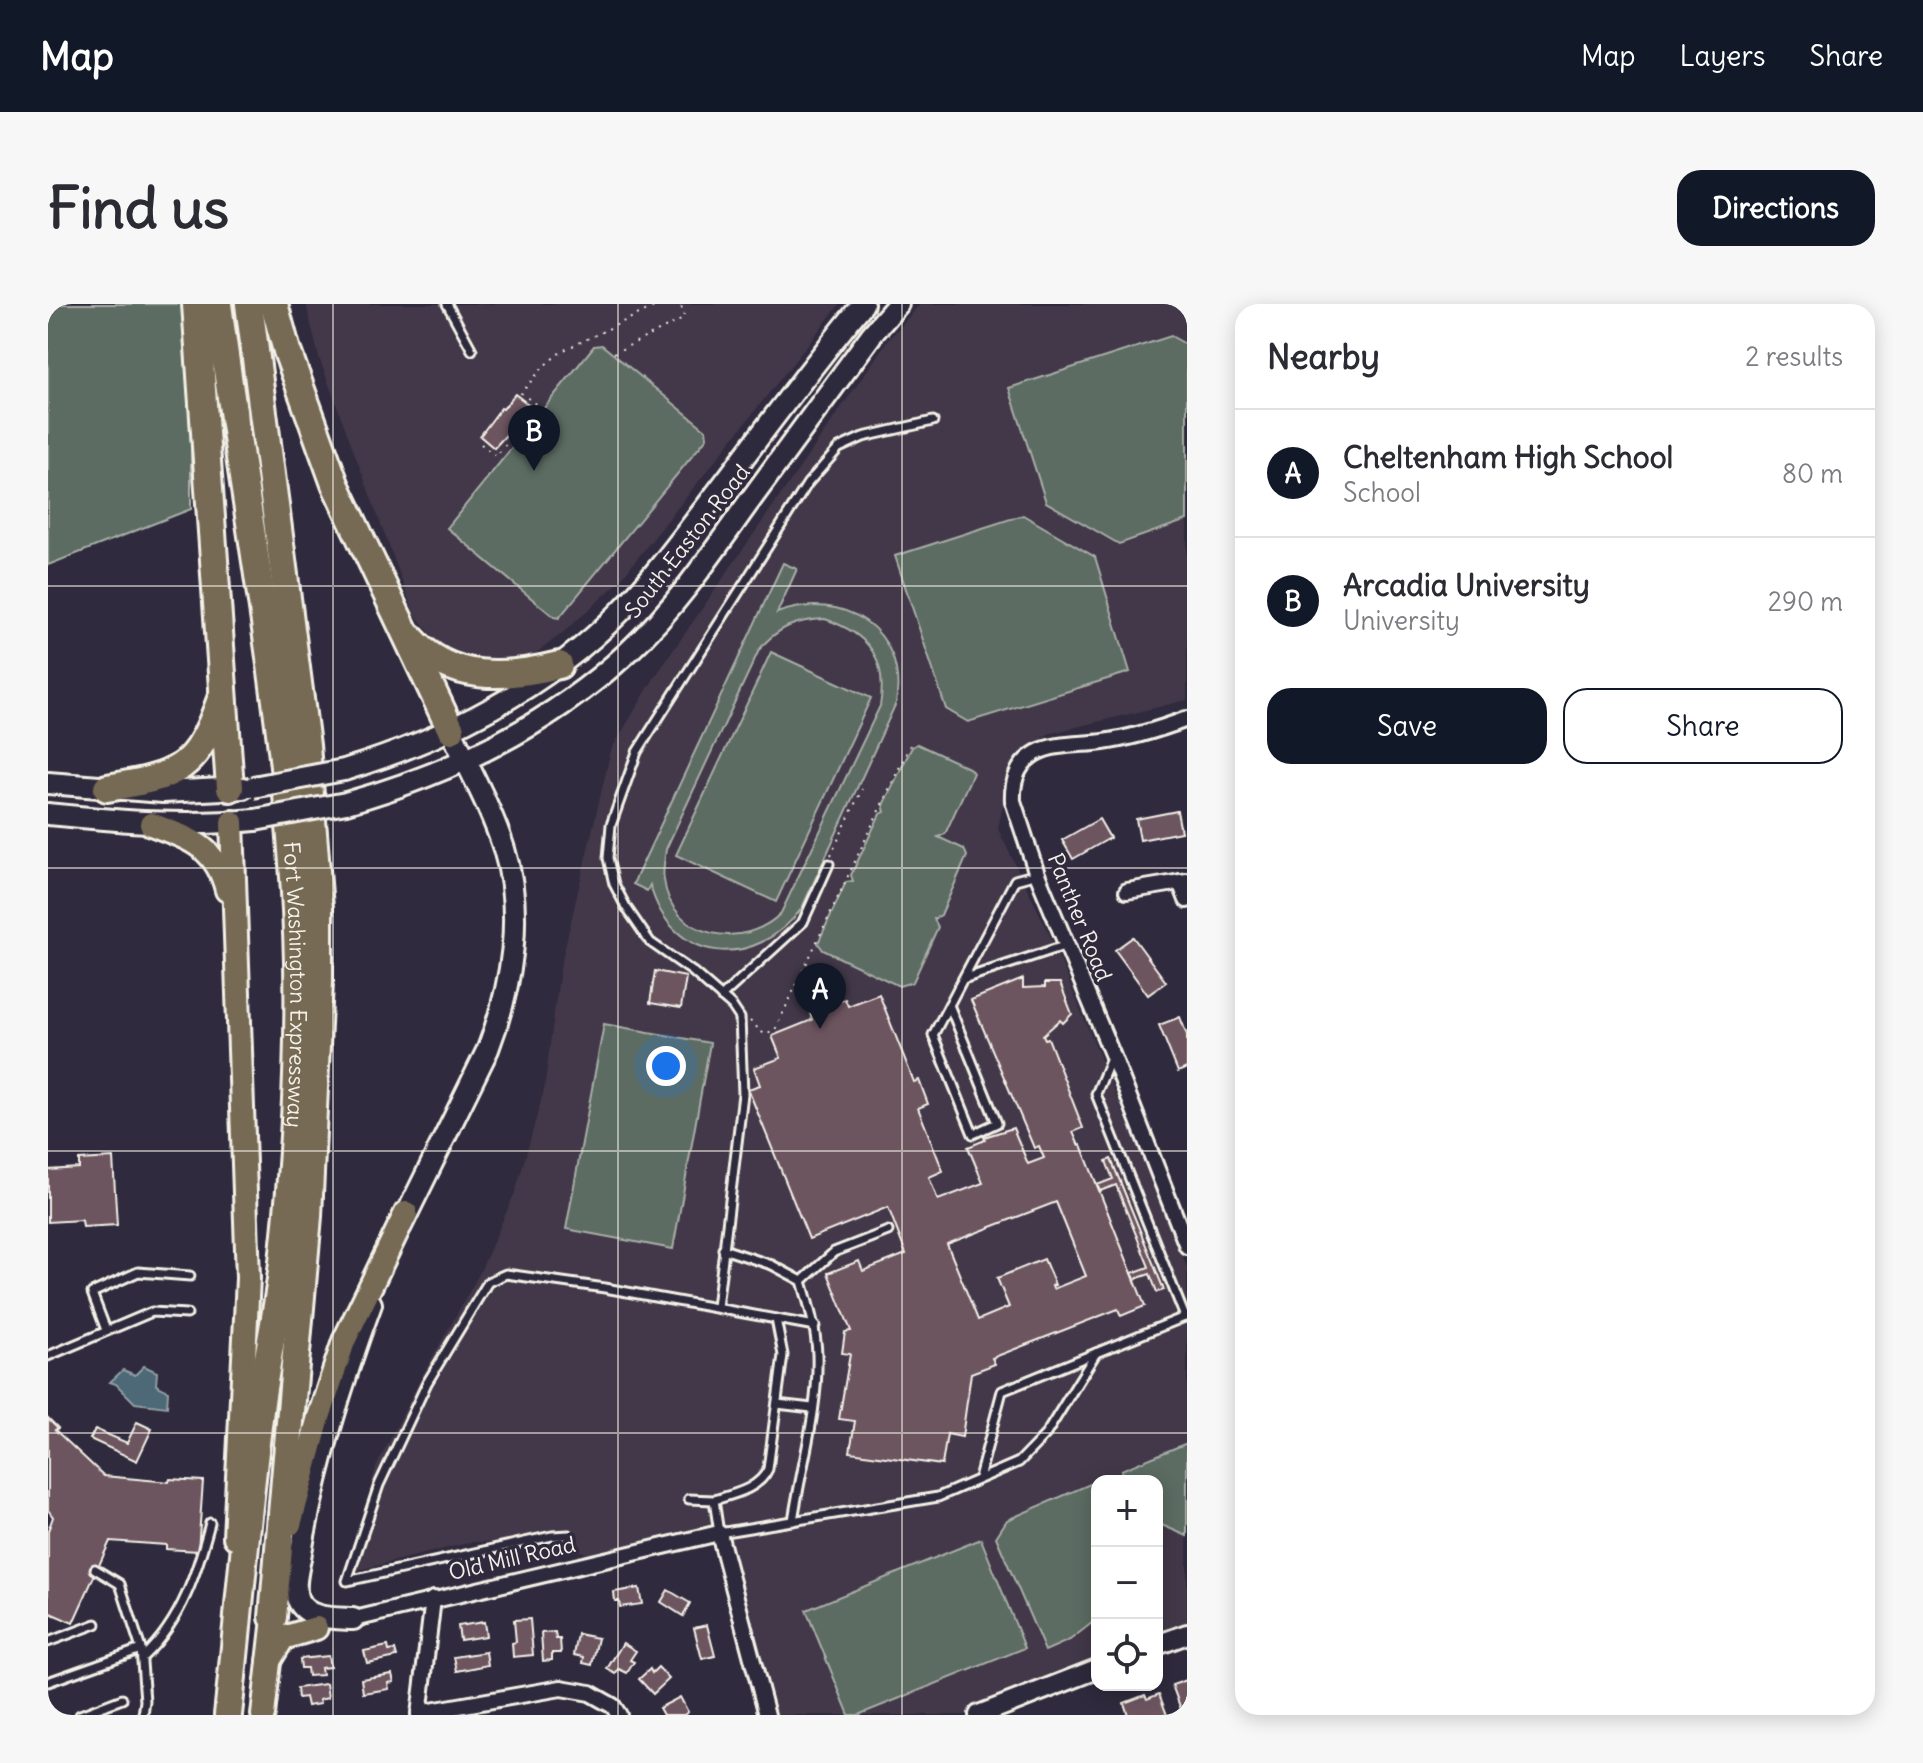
<!DOCTYPE html>
<meta charset="utf-8">
<style>
:root{--surface:#fff;--page:#f7f7f7;--text:#2b2b33;--muted:#7c7c81;--line:#e1e1e2;--accent:#111827}
body{margin:0;font-family:Delius,sans-serif;background:var(--page);color:var(--text)}
.controls{position:absolute;right:24px;bottom:24px;display:grid;overflow:hidden;border-radius:16px;box-shadow:0 4px 20px #0003}
.controls button{width:72px;height:72px;display:grid;place-items:center;padding:0;border:0;border-bottom:2px solid var(--line);background:var(--surface);color:var(--text);font:40px sans-serif}
.you{position:absolute;left:618px;top:762px;width:28px;height:28px;margin:-20px;border:6px solid #fff;border-radius:50%;background:#1a73e8;box-shadow:0 0 0 12px #1a73e833}
.badge{display:grid;place-items:center;width:52px;height:52px;border-radius:50%;background:var(--accent);color:#fff;font-size:26px;font-weight:700}
.pin{position:absolute;translate:-50% -66px;filter:drop-shadow(0 2px 4px #0008)}
.pin::after{content:'';position:absolute;top:42px;width:28px;height:24px;background:inherit;clip-path:polygon(0 0,100% 0,50% 100%)}
.list{margin:0;padding:0;list-style:none}
h2{display:flex;justify-content:space-between;align-items:center;height:104px;margin:0;padding:0 32px;font-size:34px}
h2 small{font-size:26px;font-weight:400;color:var(--muted)}
.list li{display:grid;grid-template-columns:52px 1fr auto;gap:24px;align-items:center;box-sizing:border-box;height:128px;padding:0 32px;border-top:2px solid var(--line)}
.list b{display:block;font-size:30px;white-space:nowrap}
.list p{margin:0;font-size:26px;white-space:nowrap;color:var(--muted)}
.list em{font-size:26px;font-style:normal;color:var(--muted)}
.actions{display:flex;gap:16px;padding:24px 32px}
.actions a{flex:1;padding:18px 0;border:2px solid var(--accent);border-radius:24px;text-align:center;font-size:28px;color:var(--accent)}
.actions .main{background:var(--accent);color:#fff}
.icon{flex:none;width:44px;height:44px;fill:none;stroke:currentColor;stroke-width:2;stroke-linecap:round;stroke-linejoin:round}
.map{position:relative;flex:none;width:1139px;height:1411px;overflow:hidden;border-radius:24px}
header{display:flex;align-items:center;gap:48px;box-sizing:border-box;height:112px;padding:0 40px;background:var(--accent);color:#fff}
header strong{font-size:38px}
nav{display:flex;gap:44px;margin-inline-start:auto;font-size:28px}
.intro{display:flex;align-items:center;justify-content:space-between;box-sizing:border-box;height:192px;padding:0 48px}
h1{margin:0;font-size:56px}
.button{padding:20px 36px;border-radius:24px;background:var(--accent);color:#fff;font-size:28px;font-weight:700}
main{display:flex;gap:48px;padding:0 48px}
aside{flex:1;background:var(--surface);border-radius:24px;box-shadow:0 4px 20px #0003}
.map>svg:first-child{display:block}
.built{fill:#423748}
.green{fill:#5c6c64;stroke:#a8aea6;stroke-width:2;fill-rule:evenodd}
.water{fill:#4e6876;stroke:#909fa4;stroke-width:2}
.building{fill:#6d5561;stroke:#f4f1e8;stroke-width:2;fill-rule:evenodd}
.lines{fill:none;stroke-linecap:round;stroke-linejoin:round}
.service-casing{stroke:#f4f1e8;stroke-width:13}
.minor-casing{stroke:#f4f1e8;stroke-width:20}
.tertiary-casing{stroke:#f4f1e8;stroke-width:24}
.secondary-casing{stroke:#f4f1e8;stroke-width:26}
.trunk-casing{stroke:#f4f1e8;stroke-width:28}
.motorway-casing{stroke:#f4f1e8;stroke-width:32}
.path{stroke:#f4f1e8;stroke-width:2;stroke-dasharray:2 6;stroke-linecap:butt}
.service{stroke:#2f2a3d;stroke-width:7}
.minor{stroke:#2f2a3d;stroke-width:14}
.tertiary{stroke:#2f2a3d;stroke-width:18}
.secondary{stroke:#2f2a3d;stroke-width:20}
.trunk{stroke:#766a54;stroke-width:22}
.motorway{stroke:#766a54;stroke-width:26}
.secondary-bridge-casing{stroke:#f4f1e8;stroke-width:26;stroke-linecap:butt}
.secondary-bridge{stroke:#2f2a3d;stroke-width:20}
.grid{fill:none;stroke:#f4f1e8;stroke-width:2;stroke-opacity:0.55}
.labels{text-anchor:middle;stroke-width:7;stroke-linejoin:round;paint-order:stroke}
.street-label{font-size:22px;fill:#f4f1e8;stroke:#2f2a3d}
</style>
<header>
<strong>Map</strong>
<nav><a>Map</a><a>Layers</a><a>Share</a></nav>
</header>
<div class="intro"><h1>Find us</h1><a class="button">Directions</a></div>
<main>
<div class="map">
<svg width="1139" height="1411" viewBox="0 0 1139 1411">
<rect width="100%" height="100%" fill="#2f2a3d"/>
<filter id="ink" filterUnits="userSpaceOnUse"><feTurbulence type="fractalNoise" baseFrequency=".0125" numOctaves="2"/><feDisplacementMap in="SourceGraphic" scale="16" xChannelSelector="R" yChannelSelector="G"/><feConvolveMatrix kernelMatrix="1 2 1 2 8 2 1 2 1" color-interpolation-filters="sRGB"/></filter>
<g filter="url(#ink)">
<g class="built">
<polygon points="258,0 792,0 569,280 515,329 488,349 459,359 428,355 389,338 366,309 271,54"/>
<polygon points="872,0 1139,0 1139,396 1000,430 963,460 950,525 1000,627 1139,963 1139,1329 1109,1341 1109,1177 1049,1177 1049,1364 929,1411 719,1411 671,1229 557,1255 501,1237 424,1238 299,1269 328,1163 374,1072 431,970 468,886 496,786 512,664 563,446 606,374 840,36"/>
</g>
<g class="green">
<polygon points="0,0 134,0 143,140 143,205 0,261"/>
<polygon points="1123,32 1139,41 1139,216 1071,240 998,198 961,84"/>
<polygon points="554,41 658,126 659,134 511,314 506,313 399,224 546,42"/>
<polygon points="975,211 1047,253 1082,368 920,418 898,405 847,252"/>
<path d="M 735,259 L 749,265 L 729,309 C 795,285 860,325 848,399 L 754,604 C 707,667 624,661 602,581 L 599,587 L 585,580 ZM 777,315 C 821,330 840,355 832,402 L 733,609 C 696,647 623,635 616,576 C 614,566 617,555 618,545 L 711,346 C 729,323 749,316 777,315 Z"/>
<polygon points="723,348 823,394 728,598 628,551"/>
<polygon points="869,440 921,464 925,469 897,530 890,533 916,545 919,552 893,611 886,615 890,623 865,678 851,682 775,646 770,639 798,578 805,577 803,571 832,510 837,508 835,501 864,443"/>
<polygon points="556,720 662,739 625,945 518,925"/>
<polygon points="1139,1139 1139,1232 1109,1219 1109,1177 1076,1177 1073,1166"/>
<polygon points="1056,1174 1058,1177 1049,1177 1049,1315 1022,1336 997,1347 948,1233 959,1216"/>
<polygon points="933,1235 977,1344 810,1411 801,1411 758,1306"/>
</g>
<polygon class="water" points="96,1062 109,1068 108,1081 120,1087 119,1103 87,1099 68,1080 62,1078 75,1066 87,1071"/>
<g class="building">
<polygon points="467,90 481,101 469,116 470,118 446,144 432,132 453,104 455,105"/>
<polygon points="1129,507 1133,528 1092,536 1088,515"/>
<polygon points="1051,515 1062,534 1025,555 1014,536"/>
<polygon points="1085,633 1118,678 1100,691 1067,646"/>
<polygon points="607,667 638,673 633,704 602,699"/>
<path d="M 975,675 L 975,684 L 997,683 L 997,679 L 1012,679 L 1024,710 L 1015,719 L 1012,716 L 995,731 L 997,735 L 1000,734 L 1035,824 L 1025,828 L 1031,842 L 1033,841 L 1097,1002 L 1073,1012 L 1070,1005 L 944,1054 L 947,1060 L 923,1069 L 914,1133 L 899,1130 L 894,1161 L 802,1148 L 807,1117 L 791,1115 L 802,1050 L 794,1049 L 797,1028 L 803,1027 L 780,969 L 811,957 L 815,967 L 858,950 L 840,903 L 761,935 L 700,785 L 712,781 L 706,764 L 733,754 L 724,732 L 764,716 L 762,709 L 797,695 L 800,702 L 831,690 L 866,778 L 871,776 L 880,800 L 870,804 L 895,867 L 881,873 L 890,896 L 935,879 L 920,843 L 937,836 L 936,833 L 965,824 L 980,860 L 996,854 L 991,842 L 986,844 L 923,696 ZM 1008,898 L 1038,972 L 1005,985 L 1004,982 L 1007,981 L 996,955 L 949,974 L 961,1003 L 930,1016 L 899,940 Z"/>
<polygon points="1132,713 1139,731 1139,764 1130,768 1111,721"/>
<polygon points="65,854 69,921 35,923 34,916 0,918 0,866 31,864 31,856"/>
<polygon points="1063,855 1116,986 1113,987 1109,988 1102,970 1087,975 1084,969 1101,963 1068,881 1052,887 1049,881 1065,875 1058,857"/>
<polygon points="0,1114 10,1124 7,1126 56,1172 121,1178 122,1175 155,1177 150,1247 118,1245 118,1241 62,1237 25,1319 0,1308 0,1227 5,1213 0,1206"/>
<polygon points="89,1118 104,1125 89,1157 42,1135 47,1125 79,1139"/>
<polygon points="591,1284 594,1300 572,1303 571,1297 567,1297 566,1288"/>
<polygon points="620,1286 642,1299 635,1312 613,1298"/>
<polygon points="482,1315 485,1351 465,1353 464,1339 468,1338 466,1316"/>
<polygon points="436,1318 438,1332 412,1336 410,1322"/>
<polygon points="659,1321 667,1352 654,1355 646,1324"/>
<polygon points="507,1328 508,1335 512,1335 513,1349 504,1349 504,1356 495,1357 493,1329"/>
<polygon points="530,1330 550,1334 544,1361 535,1359 536,1353 526,1351"/>
<polygon points="575,1339 588,1347 582,1356 586,1358 579,1369 571,1365 568,1370 559,1365"/>
<polygon points="340,1342 341,1347 347,1346 349,1353 319,1359 316,1347"/>
<polygon points="438,1348 440,1361 409,1367 406,1353"/>
<polygon points="280,1352 282,1363 273,1364 274,1371 260,1372 259,1364 253,1364 252,1355"/>
<polygon points="610,1363 621,1375 605,1390 591,1375 602,1365 604,1369"/>
<polygon points="344,1370 346,1378 340,1379 341,1385 315,1389 313,1375"/>
<polygon points="1139,1376 1139,1406 1134,1408 1124,1381"/>
<polygon points="278,1380 280,1394 271,1396 272,1400 259,1402 257,1393 250,1394 249,1384"/>
<polygon points="1111,1390 1119,1411 1080,1411 1076,1399 1097,1391 1099,1395"/>
<polygon points="632,1393 640,1408 636,1411 615,1411 611,1404"/>
</g>
<g class="lines">
<defs>
<g id="service">
<polyline points="399,0 424,46"/>
<polyline points="915,675 1019,641"/>
<polyline points="673,693 755,618 781,560"/>
<polygon points="901,701 949,819 925,830 885,731"/>
<polyline points="901,701 967,576 989,570"/>
<polyline points="1064,752 1048,790 1137,1013"/>
<path d="M 675,945 L 724,961 L 754,977 C 761,1001 768,1025 769,1050 C 771,1105 753,1163 745,1217"/>
<polyline points="754,977 786,948 840,927"/>
<polyline points="669,1003 695,790 692,714 684,702 645,668 602,638 578,603 566,580 560,554 563,521 589,448 760,179 791,144 815,133 885,117"/>
<path d="M 728,1015 L 735,1051 L 720,1165 C 711,1185 686,1190 666,1196 L 671,1229 L 890,1193 L 971,1158 L 998,1130 L 1048,1049"/>
<polyline points="58,1026 44,989 90,968 142,972"/>
<polyline points="0,1052 104,1008 139,1010"/>
<polyline points="729,1100 764,1104"/>
<polyline points="931,1174 954,1087 1139,1012"/>
<polyline points="641,1195 666,1196"/>
<polyline points="521,1231 504,1232 299,1277 331,1181 379,1079 440,978 458,970 557,984 767,1022"/>
<polyline points="47,1265 72,1280 93,1345 97,1397 95,1411"/>
<polyline points="0,1338 48,1320"/>
<path d="M 96,1352 C 134,1316 149,1268 162,1219"/>
<polyline points="0,1378 93,1345"/>
<polyline points="32,1411 74,1395"/>
</g>
<g id="minor">
<path d="M 1139,415 C 1112,425 1084,434 1055,438 C 1035,441 1006,439 988,449 C 970,459 964,478 965,497 L 989,570 L 1064,750 L 1139,942"/>
<polyline points="1132,578 1139,596"/>
<polyline points="1079,587 1139,577"/>
<polyline points="298,1317 671,1229 719,1411"/>
<polyline points="371,1409 513,1384 542,1389 565,1402 571,1411"/>
<polyline points="371,1411 385,1295"/>
</g>
<g id="tertiary">
<polyline points="1109,1341 1139,1330"/>
<polyline points="931,1411 1049,1365"/>
</g>
<g id="secondary">
<path d="M 296,466 C 398,435 498,384 573,307 C 604,275 631,238 658,203 C 710,135 760,66 815,0"/>
<polyline points="0,479 115,488 195,484"/>
<path d="M 298,499 C 401,470 501,422 580,348 C 626,305 662,253 698,202 C 740,145 782,87 824,30 L 850,0"/>
<path d="M 0,510 C 73,517 133,523 207,516"/>
<path d="M 353,922 L 440,745 C 464,682 476,610 456,545 C 443,504 421,465 403,426"/>
<path d="M 305,1315 C 287,1314 259,1316 250,1296 C 244,1282 251,1263 253,1248 C 268,1163 293,1081 323,1000"/>
</g>
<g id="trunk">
<polyline points="184,518 200,974 187,1233"/>
<path d="M 103,520 C 142,535 168,542 179,586"/>
<polyline points="242,1220 271,1113 296,1037 358,909"/>
<polyline points="221,1357 235,1334 268,1324"/>
<polyline points="215,1411 228,1297"/>
</g>
<g id="motorway">
<polyline points="148,0 182,484"/>
<path id="s1" d="M 170,0 C 198,218 245,439 250,659 C 252,758 246,859 235,958 C 230,1007 218,1056 212,1106 C 199,1207 191,1309 180,1411"/>
<polyline points="201,0 258,441 271,604 271,678 260,912 225,1313"/>
<polyline points="226,0 239,47 287,180 403,426"/>
<path d="M 363,334 C 402,379 459,374 511,361"/>
<path d="M 59,484 C 131,472 148,466 173,395"/>
</g>
</defs>
<use href="#service" class="service-casing"/>
<use href="#minor" class="minor-casing"/>
<use href="#tertiary" class="tertiary-casing"/>
<use href="#secondary" class="secondary-casing"/>
<use href="#trunk" class="trunk-casing"/>
<use href="#motorway" class="motorway-casing"/>
<g class="path">
<polyline points="566,49 635,15 636,9 632,0"/>
<polyline points="433,140 448,152 490,102 473,89 497,61 514,47 612,0"/>
<polyline points="783,551 814,485"/>
<polyline points="702,717 716,730 727,726 863,439"/>
</g>
<use href="#service" class="service"/>
<use href="#minor" class="minor"/>
<use href="#tertiary" class="tertiary"/>
<use href="#secondary" class="secondary"/>
<use href="#trunk" class="trunk"/>
<use href="#motorway" class="motorway"/>
<defs>
<g id="secondary-bridge">
<polyline points="205,483 296,466"/>
<polyline points="207,516 298,499"/>
</g>
</defs>
<use href="#secondary-bridge" class="secondary-bridge-casing"/>
<use href="#secondary-bridge" class="secondary-bridge"/>
</g>
</g>
<path class="grid" d="M 285,0 L 285,1411M 570,0 L 570,1411M 854,0 L 854,1411M 0,282 L 1139,282M 0,564 L 1139,564M 0,847 L 1139,847M 0,1129 L 1139,1129"/>
<g class="labels">
<g class="street-label">
<text transform="translate(639 237) rotate(-52)" y="8">South Easton Road</text>
<text transform="translate(1032 613) rotate(68)" y="8">Panther Road</text>
<text dy="8" stroke="none"><textPath href="#s1" startOffset="686">Fort Washington Expressway</textPath></text>
<text transform="translate(464 1254) rotate(-13)" y="8">Old Mill Road</text>
</g>
</g>
</svg>
<div class="controls">
<button>+</button>
<button>−</button>
<button><svg class="icon" aria-label="locate" viewBox="0 0 24 24"><circle cx="12" cy="12" r="6"/><path d="M12 2v4M12 18v4M2 12h4M18 12h4"/></svg></button>
</div>
<div class="you"></div>
<div class="pin badge" style="left:772px;top:725px">A</div>
<div class="pin badge" style="left:486px;top:167px">B</div>
</div>
<aside>
<h2>Nearby<small>2 results</small></h2>
<ul class="list">
<li><span class="badge">A</span><div><b>Cheltenham High School</b><p>School</p></div><em>80 m</em></li>
<li><span class="badge">B</span><div><b>Arcadia University</b><p>University</p></div><em>290 m</em></li>
</ul>
<div class="actions"><a class="main">Save</a><a>Share</a></div>
</aside>
</main>
